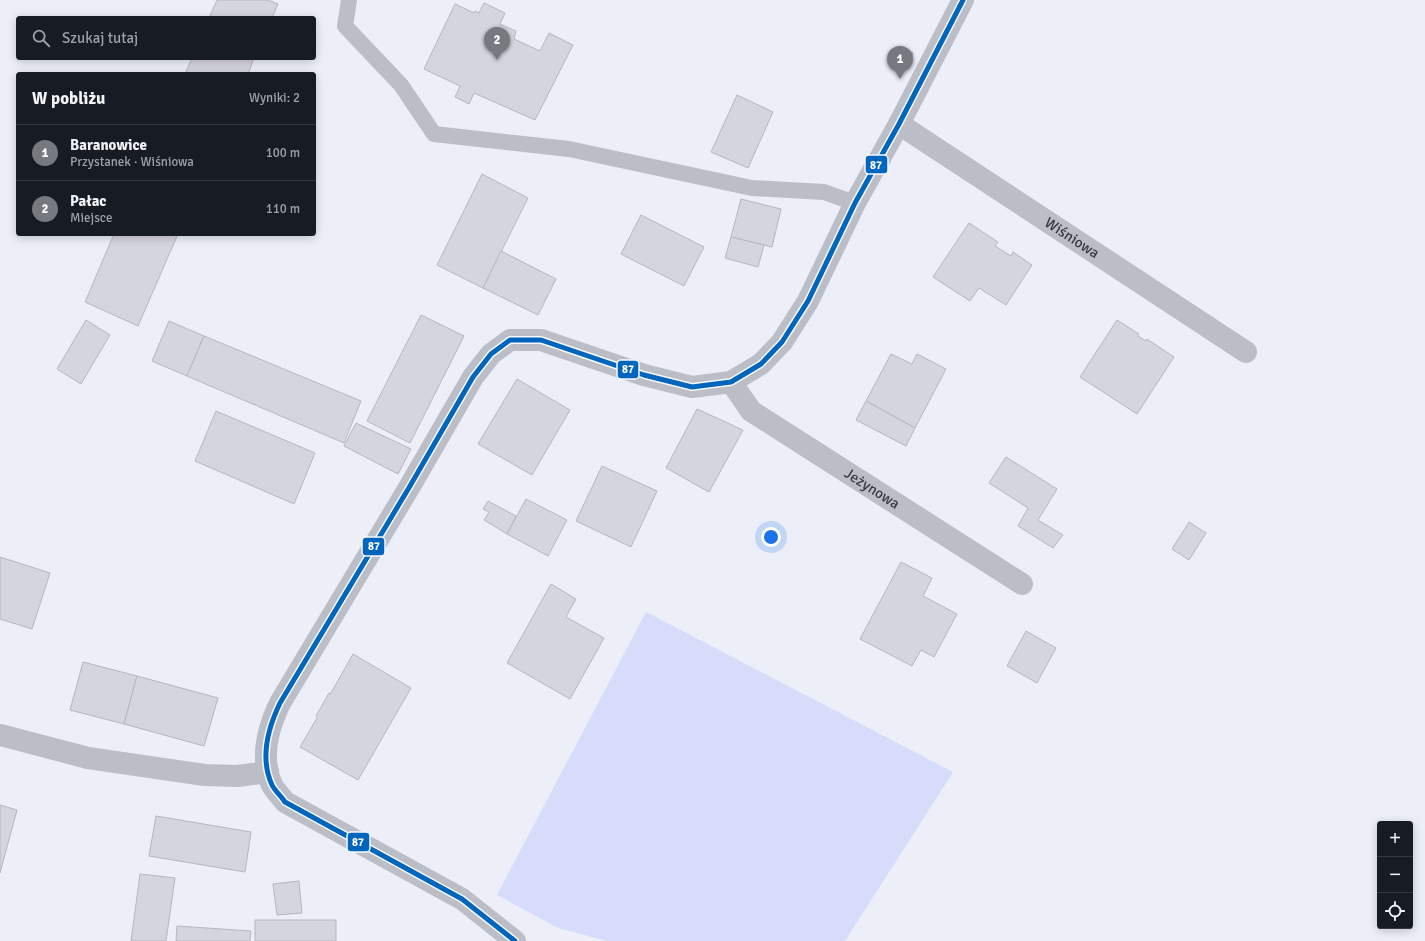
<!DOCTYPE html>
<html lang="pl">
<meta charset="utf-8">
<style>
:root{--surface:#171b24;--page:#20242c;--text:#f1f3f6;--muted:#9ea1a6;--line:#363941;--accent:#777981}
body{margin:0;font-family:Signika,sans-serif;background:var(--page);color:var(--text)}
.controls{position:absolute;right:12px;bottom:12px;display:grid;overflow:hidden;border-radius:4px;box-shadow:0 2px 10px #0003}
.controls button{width:36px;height:36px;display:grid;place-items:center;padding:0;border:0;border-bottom:1px solid var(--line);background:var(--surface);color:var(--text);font:20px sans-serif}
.you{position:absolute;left:771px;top:537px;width:14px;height:14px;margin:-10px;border:3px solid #fff;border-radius:50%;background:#1a73e8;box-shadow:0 0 0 6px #1a73e833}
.badge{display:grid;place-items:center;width:26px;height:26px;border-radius:50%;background:var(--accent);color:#fff;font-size:13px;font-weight:700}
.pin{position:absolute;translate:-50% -33px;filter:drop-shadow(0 1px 2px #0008)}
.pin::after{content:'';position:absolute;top:21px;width:14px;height:12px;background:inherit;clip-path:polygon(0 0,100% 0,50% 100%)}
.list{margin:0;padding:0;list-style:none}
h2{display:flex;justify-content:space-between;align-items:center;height:52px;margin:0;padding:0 16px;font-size:17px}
h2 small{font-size:13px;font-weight:400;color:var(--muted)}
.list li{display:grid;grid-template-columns:26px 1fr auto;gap:12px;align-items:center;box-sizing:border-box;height:56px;padding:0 16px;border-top:1px solid var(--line)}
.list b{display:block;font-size:15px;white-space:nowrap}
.list p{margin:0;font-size:13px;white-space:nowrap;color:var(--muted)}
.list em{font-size:13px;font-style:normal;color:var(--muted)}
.icon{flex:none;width:22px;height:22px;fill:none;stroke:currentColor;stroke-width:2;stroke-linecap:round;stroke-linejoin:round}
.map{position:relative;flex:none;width:1425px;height:941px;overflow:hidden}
.search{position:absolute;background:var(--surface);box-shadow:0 2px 10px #0003;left:16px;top:16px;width:300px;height:44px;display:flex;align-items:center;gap:10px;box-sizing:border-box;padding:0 14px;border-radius:4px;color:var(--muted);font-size:15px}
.panel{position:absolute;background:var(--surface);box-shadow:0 2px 10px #0003;left:16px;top:72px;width:300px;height:164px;border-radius:4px}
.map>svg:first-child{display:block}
.green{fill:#d6dcf9}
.building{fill:#d4d5dd;stroke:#b5b6be}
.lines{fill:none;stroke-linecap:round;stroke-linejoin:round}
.lane{stroke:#bbbdc7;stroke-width:16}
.street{stroke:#bbbdc7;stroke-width:22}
.bus-1-casing{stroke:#f8f9fd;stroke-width:8}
.bus-1{stroke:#0065bd;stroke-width:5}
.labels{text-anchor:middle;stroke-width:3.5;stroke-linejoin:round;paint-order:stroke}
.street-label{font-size:15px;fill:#383a41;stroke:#f8f9fd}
.line-badge{stroke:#f8f9fd;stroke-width:1.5}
.badge-label{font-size:11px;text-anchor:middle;font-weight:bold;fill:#fff}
</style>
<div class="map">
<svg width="1425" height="941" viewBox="0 0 1425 941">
<rect width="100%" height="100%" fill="#eceef8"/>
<polygon class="green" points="646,612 953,772 845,941 607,941 558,928 497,895"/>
<g class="building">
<polygon points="217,0 268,0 278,4 272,18 209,18"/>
<polygon points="484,3 505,13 500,24 516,31 514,39 540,51 549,33 573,45 535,120 474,93 469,104 455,97 460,86 424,69 455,4 474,13 475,11 479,13"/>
<polygon points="907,50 913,53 905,69 900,66"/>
<polygon points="192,58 254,58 248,74 185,74"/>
<polygon points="737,95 773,112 748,168 711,152"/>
<polygon points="482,174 528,198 483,288 437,265"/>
<polygon points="741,199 781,209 772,247 731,237"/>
<polygon points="641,215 704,247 684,286 621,254"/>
<polygon points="969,223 998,242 995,246 1011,256 1013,252 1032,265 1006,305 979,288 970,301 933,277"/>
<polygon points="114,234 178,234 138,326 85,302"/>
<polygon points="731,237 764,245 758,267 725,258"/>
<polygon points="501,251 556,279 538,315 483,288"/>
<polygon points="421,315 464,336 410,443 367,421"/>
<polygon points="86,320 110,335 81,384 57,369"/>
<polygon points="1117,320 1139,334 1138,336 1146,341 1147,339 1174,357 1137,414 1080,377"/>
<polygon points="169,321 204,336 187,376 152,361"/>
<polygon points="204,336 361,401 344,443 187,376"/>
<polygon points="891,354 912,364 917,354 946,369 915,428 866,401"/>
<polygon points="517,379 570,410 532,475 478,444"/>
<polygon points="866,401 915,428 906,446 856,420"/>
<polygon points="697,409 743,430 709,492 666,468"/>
<polygon points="216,411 315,453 294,504 195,461"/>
<polygon points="356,423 411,449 398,474 344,446"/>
<polygon points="1006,457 1057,489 1038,520 1063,535 1053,548 1018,526 1028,508 989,483"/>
<polygon points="602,466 657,491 631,547 576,521"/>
<polygon points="526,499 567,520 548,556 507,534"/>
<polygon points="488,501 516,516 507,534 484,520 489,512 483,509"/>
<polygon points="1189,522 1206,533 1189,560 1172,549"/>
<polygon points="0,557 50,573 32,629 0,619"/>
<polygon points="901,562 932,578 923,596 957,614 934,657 921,650 912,666 860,639"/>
<polygon points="551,584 576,599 566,617 604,638 570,699 507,663"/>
<polygon points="1026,631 1056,648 1037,683 1007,666"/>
<polygon points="353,654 411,688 358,780 300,747 317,718 316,716 329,693 331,693"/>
<polygon points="83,662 137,676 124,724 70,710"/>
<polygon points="137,676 218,698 204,746 124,724"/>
<polygon points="0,805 17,810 0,873"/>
<polygon points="156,816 251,832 245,872 149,856"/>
<polygon points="140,874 175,878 166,941 131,941"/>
<polygon points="299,881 302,913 277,915 273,884"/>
<rect x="255" y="920" width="81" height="21"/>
<polygon points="177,926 251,931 250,941 176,941"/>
</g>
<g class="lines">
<polyline class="lane" points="349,0 345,26 401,85 434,134 569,149 752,188 824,192 855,203"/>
<g class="street">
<path id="s1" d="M 899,124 L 1246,352"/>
<path id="s2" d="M 731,382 L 751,411 L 1022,584"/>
<polyline points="0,735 88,758 205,775 237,776 268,772"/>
<path d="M 515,941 L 462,899 L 285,802 C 281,796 275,791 272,785 C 260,759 268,728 280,703 L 410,486 L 473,377 L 491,354 L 510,340 L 541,340 L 644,375 L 692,387 L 731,382 L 761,364 L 782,342 L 808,301 L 855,203 L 899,124 L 963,0"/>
</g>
<defs>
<path id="bus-1" d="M 515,941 L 462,899 L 285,802 C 281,796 275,791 272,785 C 260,759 268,728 280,703 L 410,486 L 473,377 L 491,354 L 510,340 L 541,340 L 644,375 L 692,387 L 731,382 L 761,364 L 782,342 L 808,301 L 855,203 L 899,124 L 963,0"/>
</defs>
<use href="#bus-1" class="bus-1-casing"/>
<use href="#bus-1" class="bus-1"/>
</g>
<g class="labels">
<g class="street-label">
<text dy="5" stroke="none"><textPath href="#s1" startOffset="207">Wiśniowa</textPath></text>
<text dy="5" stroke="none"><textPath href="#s2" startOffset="179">Jeżynowa</textPath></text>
</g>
</g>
<g class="line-badge">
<rect x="865" y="155" width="23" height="19" rx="4" fill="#0065bd"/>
<rect x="617" y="360" width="22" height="19" rx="4" fill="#0065bd"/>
<rect x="362" y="537" width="23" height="19" rx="4" fill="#0065bd"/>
<rect x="347" y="832" width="23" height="20" rx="4" fill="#0065bd"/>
</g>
<g class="badge-label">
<text x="876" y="169">87</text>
<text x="628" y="373">87</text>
<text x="374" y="550">87</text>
<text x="358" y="846">87</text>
</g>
</svg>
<div class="controls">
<button>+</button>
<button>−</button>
<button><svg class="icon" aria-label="locate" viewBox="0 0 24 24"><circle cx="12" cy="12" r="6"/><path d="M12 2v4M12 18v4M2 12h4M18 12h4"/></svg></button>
</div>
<div class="you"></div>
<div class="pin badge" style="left:900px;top:79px">1</div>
<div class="pin badge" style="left:497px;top:60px">2</div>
<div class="search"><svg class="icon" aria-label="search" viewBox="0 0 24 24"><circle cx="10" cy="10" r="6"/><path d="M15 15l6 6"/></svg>Szukaj tutaj</div>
<section class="panel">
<h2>W pobliżu<small>Wyniki: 2</small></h2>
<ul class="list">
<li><span class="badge">1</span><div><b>Baranowice</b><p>Przystanek · Wiśniowa</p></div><em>100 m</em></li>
<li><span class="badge">2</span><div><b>Pałac</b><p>Miejsce</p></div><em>110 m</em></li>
</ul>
</section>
</div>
